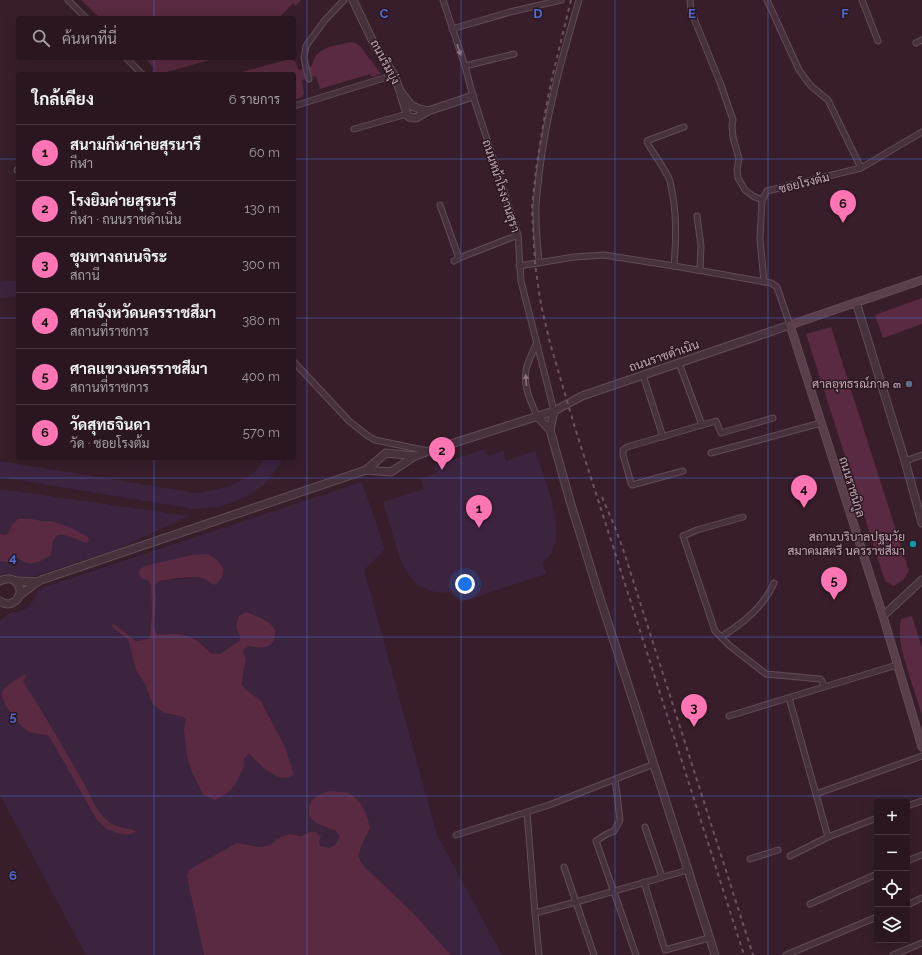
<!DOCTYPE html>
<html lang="th">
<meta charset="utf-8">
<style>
:root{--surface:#291620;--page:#311f29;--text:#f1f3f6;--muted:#a59fa5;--line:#45353e;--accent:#ff75b4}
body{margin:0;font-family:Raleway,Sarabun,sans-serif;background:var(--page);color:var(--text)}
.controls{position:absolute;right:12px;bottom:12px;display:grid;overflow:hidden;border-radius:4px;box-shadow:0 4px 16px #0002}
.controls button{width:36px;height:36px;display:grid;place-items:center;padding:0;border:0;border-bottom:1px solid var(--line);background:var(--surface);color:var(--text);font:20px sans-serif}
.you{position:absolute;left:465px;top:584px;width:14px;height:14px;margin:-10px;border:3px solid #fff;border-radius:50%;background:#1a73e8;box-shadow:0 0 0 6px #1a73e833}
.badge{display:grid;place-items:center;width:26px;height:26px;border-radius:50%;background:var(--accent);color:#111;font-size:13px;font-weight:700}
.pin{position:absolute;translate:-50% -33px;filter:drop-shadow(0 1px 2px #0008)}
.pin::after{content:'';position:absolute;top:21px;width:14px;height:12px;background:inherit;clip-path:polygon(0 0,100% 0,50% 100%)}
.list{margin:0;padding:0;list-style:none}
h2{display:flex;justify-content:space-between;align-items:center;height:52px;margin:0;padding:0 16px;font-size:17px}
h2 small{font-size:13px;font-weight:400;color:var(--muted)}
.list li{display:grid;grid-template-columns:26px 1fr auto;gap:12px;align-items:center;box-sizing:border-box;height:56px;padding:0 16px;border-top:1px solid var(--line)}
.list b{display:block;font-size:15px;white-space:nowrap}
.list p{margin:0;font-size:13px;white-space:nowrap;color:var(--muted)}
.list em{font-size:13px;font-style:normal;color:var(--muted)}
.icon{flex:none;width:22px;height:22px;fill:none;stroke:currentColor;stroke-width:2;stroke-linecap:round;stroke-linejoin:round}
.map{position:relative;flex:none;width:922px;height:955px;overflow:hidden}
.search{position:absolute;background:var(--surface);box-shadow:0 4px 16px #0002;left:16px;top:16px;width:280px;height:44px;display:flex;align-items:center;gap:10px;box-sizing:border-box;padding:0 14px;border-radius:4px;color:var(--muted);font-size:15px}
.panel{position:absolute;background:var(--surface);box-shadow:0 4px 16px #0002;left:16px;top:72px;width:280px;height:388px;border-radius:4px}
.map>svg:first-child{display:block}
.green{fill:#3c243f;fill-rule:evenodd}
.water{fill:#592a41}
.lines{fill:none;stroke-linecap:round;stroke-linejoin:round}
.minor-casing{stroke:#624c56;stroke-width:7}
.tertiary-casing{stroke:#624c56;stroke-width:9}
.secondary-casing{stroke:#624c56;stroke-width:9}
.minor{stroke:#47313c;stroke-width:5}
.tertiary{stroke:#47313c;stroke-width:7}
.secondary{stroke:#5a3f4b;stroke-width:7}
.rail{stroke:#6f5260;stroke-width:2;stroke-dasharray:4 4;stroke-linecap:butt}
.oneway{fill:#8c747f}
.grid{fill:none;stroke:#4f6ace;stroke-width:1;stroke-opacity:0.55}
.service-dot{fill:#5c6f8a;stroke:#2b1721;stroke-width:1.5}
.culture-dot{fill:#0f9aa8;stroke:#2b1721;stroke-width:1.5}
.labels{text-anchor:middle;stroke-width:3;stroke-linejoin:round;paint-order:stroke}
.street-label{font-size:12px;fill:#c5aab6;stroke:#2b1721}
.poi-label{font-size:12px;fill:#c5aab6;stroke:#2b1721;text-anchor:end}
.grid-label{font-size:13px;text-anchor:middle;font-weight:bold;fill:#4f6ace;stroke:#2b1721;stroke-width:3;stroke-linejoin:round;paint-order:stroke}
</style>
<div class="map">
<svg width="922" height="955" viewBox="0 0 922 955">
<rect width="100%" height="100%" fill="#371e2a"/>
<g class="green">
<polygon points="18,280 18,296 0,298 0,282"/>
<path d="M 485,449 L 487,456 L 503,450 L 506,461 L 535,451 C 544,478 566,527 551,554 C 549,557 545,560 542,562 L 546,574 L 461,602 L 457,590 L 444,593 L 431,591 L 418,585 L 408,574 L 400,559 L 383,502 L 424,489 L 421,479 L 436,473 L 434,466 Z"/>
<path d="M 265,458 L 282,458 L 280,464 L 266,483 L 246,497 L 220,507 L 194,509 L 0,477 L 0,461 L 196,493 C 218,490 238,486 255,471 C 259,468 262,462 265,458 Z"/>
<path d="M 362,482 L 385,549 L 364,570 L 437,835 L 502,955 L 451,955 L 414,914 L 364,866 L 358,857 L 361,847 L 370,828 L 318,824 L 336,831 L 341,837 L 336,844 L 330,849 L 320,846 L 319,841 L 310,832 L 301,836 L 289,834 L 276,839 L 271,845 L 260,847 L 237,843 L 187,875 L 188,882 L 204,955 L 86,955 L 0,795 L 0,621 C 4,617 8,613 14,612 C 18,611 16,613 20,611 C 30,609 35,598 39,589 ZM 212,556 L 223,568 L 203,578 L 191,578 L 165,580 L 157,582 L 155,587 L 156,598 L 154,626 L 156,634 L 163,636 L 178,633 L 190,636 L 204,646 L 211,653 L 220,654 L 239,641 L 240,636 L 236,631 L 246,612 C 255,616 277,623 276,636 C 276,636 273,642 273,642 L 257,648 L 249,646 L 243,650 L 246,660 L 243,674 L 242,685 L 250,693 L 261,701 L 284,745 L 274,775 L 255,761 L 249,754 L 243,759 L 244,766 L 184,729 L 186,719 L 180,716 L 164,713 L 152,703 L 146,686 L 136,670 L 128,640 L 112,626 L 114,624 L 136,641 L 143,640 L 150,638 L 152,611 L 152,599 L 151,585 L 148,580 Z"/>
<path d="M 0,489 L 189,516 L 115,550 L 32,577 C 29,577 25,577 22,577 C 14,575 8,571 0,575 Z"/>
</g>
<g class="water">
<polygon points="81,0 301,0 296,6 293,3 279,18 100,18"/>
<path d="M 351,42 L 355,43 L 360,46 L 381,74 L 372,77 L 370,74 L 320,89 L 316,76 L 302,80 L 304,94 L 302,97 L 294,100 L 294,74 L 235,74 L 289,59 C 296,60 296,65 299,70 L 312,66 C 315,46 335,46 351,42 Z"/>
<polygon points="145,58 217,58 160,74 156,74 152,71 155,69"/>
<polygon points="922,298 922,324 883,338 875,315"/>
<polygon points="831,327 909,571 903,580 894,586 885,581 806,334"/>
<path d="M 19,519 L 32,519 L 42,521 L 51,521 L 71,528 L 88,537 L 89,541 L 86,543 C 77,540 56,527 53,542 C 52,546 52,550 51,555 C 45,559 35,565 27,563 C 24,562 20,560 18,558 L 14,559 L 12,563 L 0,561 L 0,534 L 5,535 L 8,534 L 12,524 Z"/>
<path d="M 205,554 C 207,554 209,554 211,556 C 215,557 221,564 223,568 C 224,575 220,582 214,585 C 210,583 206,579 202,578 C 193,576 166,579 157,582 L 155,587 L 156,598 L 154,626 L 156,634 C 166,636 170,633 179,634 C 192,635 202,644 211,653 L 220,654 L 239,641 L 240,636 C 235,628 236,625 239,616 L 246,612 C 254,615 271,621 275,630 C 276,634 275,637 274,640 C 269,650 259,648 249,646 L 243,650 L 246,660 L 243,674 L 242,685 L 250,693 L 261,701 L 284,745 L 294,774 C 281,787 259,764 249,754 L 244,759 L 244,766 L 236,783 L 229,792 L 216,800 L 203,795 L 192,772 L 187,756 L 184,729 L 186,719 L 180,716 L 164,713 L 152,703 L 146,686 L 136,670 L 128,640 L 111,626 L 114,624 L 136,641 L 143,640 L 150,638 L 152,611 L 151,585 L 148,580 L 141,578 L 139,573 L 140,569 L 145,566 L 191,555 Z"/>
<path d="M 912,616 L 922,648 L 922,716 C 918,702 913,688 909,674 C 903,656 897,638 901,619 Z"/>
<path d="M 24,675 L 27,675 L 23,681 C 44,715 64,748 83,782 C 90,794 96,812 108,821 C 112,825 119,827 125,828 C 129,829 133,829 136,832 C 129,837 115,833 107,829 C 104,827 101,823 97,820 L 49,736 C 43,733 35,735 28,731 C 20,726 0,703 2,692 C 5,685 18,679 24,675 Z"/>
<path d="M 328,791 C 335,792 343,791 350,794 C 363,801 367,815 370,828 L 361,847 L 358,857 L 364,866 L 414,914 L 451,955 L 204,955 L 188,882 L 187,875 L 190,869 L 237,843 L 260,847 L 271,845 L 276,839 L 289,834 L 301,836 L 310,832 L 316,832 L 321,836 L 319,841 L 320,846 L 330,848 L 336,844 L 340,837 L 336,831 L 318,824 L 309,817 L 309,808 L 311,801 L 317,796 Z"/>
</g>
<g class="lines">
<defs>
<g id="minor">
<polyline points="68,0 86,18"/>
<polyline points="443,0 465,66 473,96 518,235 521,281 554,411"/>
<polyline points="690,0 691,11 721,85 733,120 732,126 733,137 739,159 737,169 738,178 745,190 753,196 762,200"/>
<polyline points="767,0 799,70 811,86 828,100 861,168"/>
<polyline points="862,0 878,41"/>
<polyline points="452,29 510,12 561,0"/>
<polyline points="916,43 922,40"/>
<polyline points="126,58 142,74"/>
<polyline points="465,66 514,54"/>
<polyline points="309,79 306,68 304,58 306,46 325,20 344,0"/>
<polyline points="294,106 394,75"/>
<polyline points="354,129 407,114"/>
<polyline points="17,170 18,170"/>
<polyline points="440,205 459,258"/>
<polyline points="697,216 701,246 700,270"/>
<polyline points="454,261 459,258 518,235"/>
<path d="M 539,263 C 538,248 536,232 536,217 C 535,203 538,189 539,175 C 546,115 562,57 579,0"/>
<polyline points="519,266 574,257 604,255 674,266 771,283 777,287 790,325"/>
<path d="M 674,266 C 676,242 677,220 673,197 C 672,192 671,186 670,181 C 665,168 655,156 648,144 L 647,141 L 649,140 L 684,127"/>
<polyline points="764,282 760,239 762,200 767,191 861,168 922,132"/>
<path d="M 536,344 C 533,352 528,361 526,370 C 523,386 531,402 537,416"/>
<polyline points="294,362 349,421 368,436 375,440 428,451"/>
<polyline points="679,363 702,425 627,447 623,450 623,455 631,483 632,485 683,471"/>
<polyline points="643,375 663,437"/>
<polyline points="702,425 716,421 721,433 773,418"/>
<polyline points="711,453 821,423"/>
<polyline points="905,461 922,455"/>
<polyline points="743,517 697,530 683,536 715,631 730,646 766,674 820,679 822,681 824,687 897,665"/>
<path d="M 721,637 C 738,626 755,614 766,597 C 769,593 772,588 774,583"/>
<polyline points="789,698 828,837"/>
<polyline points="729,716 824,687"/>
<polyline points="615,780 617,794 620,820 614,831 605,835 596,841 636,955"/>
<polyline points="816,794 922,756"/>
<polyline points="907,806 922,801"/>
<polyline points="645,827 662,877"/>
<polyline points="456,835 527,812"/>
<polyline points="790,856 828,837 877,818"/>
<polyline points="750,859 778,850"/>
<polyline points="907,861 922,855"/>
<polyline points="564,867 594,955"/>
<polyline points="644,882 665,950 709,938"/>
<polyline points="810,904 877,874"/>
<polyline points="907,905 922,898"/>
<polyline points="535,913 576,902 688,870"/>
<polyline points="539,955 535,913 527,812 549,805 654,764"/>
<polyline points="786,955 877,917"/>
<polyline points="893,955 922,943"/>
</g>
<g id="tertiary">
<polyline points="353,0 375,46 394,75 400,91 412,106 419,109 428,111"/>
<polyline points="401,95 407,114 409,117 416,118 428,111 473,96"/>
<polyline points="856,302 905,461 922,523"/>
<polyline points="537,416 550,430 570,501 599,595 688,870 715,955"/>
<polyline points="550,430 554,411"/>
<polyline points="366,470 386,453 415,456"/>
<path d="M 0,581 C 18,571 28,596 12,603 C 8,605 4,604 0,601"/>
<polyline points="16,581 37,582"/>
<polyline points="19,596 37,582 41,580 366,470 391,472 415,456 429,451 554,411 582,396 790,325"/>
<polyline points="883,616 922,580"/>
</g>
<polyline id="secondary" points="922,280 790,325 883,616 922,747"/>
</defs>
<use href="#minor" class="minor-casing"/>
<use href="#tertiary" class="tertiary-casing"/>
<use href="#secondary" class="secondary-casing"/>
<use href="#minor" class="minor"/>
<use href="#tertiary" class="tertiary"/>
<use href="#secondary" class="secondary"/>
<g class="rail">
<polyline points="571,0 552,78 546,108 536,170 532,208 535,264 541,305 550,343 575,428 744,955"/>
<polyline points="602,497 614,525 623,549 753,955"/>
</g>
</g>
<defs><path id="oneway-solid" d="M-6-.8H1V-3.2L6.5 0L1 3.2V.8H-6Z"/></defs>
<g class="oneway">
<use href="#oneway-solid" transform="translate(459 50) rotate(71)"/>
<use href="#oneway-solid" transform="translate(526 380) rotate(-94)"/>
</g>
<path class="grid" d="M 154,0 L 154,18M 307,0 L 307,955M 461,0 L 461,955M 615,0 L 615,955M 768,0 L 768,955M 154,58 L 154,74M 0,159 L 18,159M 294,159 L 922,159M 0,318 L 18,318M 294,318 L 922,318M 154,458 L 154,955M 0,478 L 922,478M 0,637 L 922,637M 0,796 L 922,796"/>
<circle class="service-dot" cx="909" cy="384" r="4"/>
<circle class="culture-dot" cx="913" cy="544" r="4"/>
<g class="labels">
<g class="street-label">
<text transform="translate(385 62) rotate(62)" y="4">ถนนริมบุ่ง</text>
<text transform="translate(804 183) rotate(-14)" y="4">ซอยโรงต้ม</text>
<text transform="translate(501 186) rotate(72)" y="4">ถนนหน้าโรงงานสุรา</text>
<text transform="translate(664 356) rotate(-19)" y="4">ถนนราชดำเนิน</text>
<text transform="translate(852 487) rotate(73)" y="4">ถนนราชนิกูล</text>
</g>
<g class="poi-label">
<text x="901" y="388">ศาลอุทธรณ์ภาค ๓</text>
<text x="905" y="541">สถานบริบาลปฐมวัย<tspan x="905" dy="14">สมาคมสตรี นครราชสีมา</tspan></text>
</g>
</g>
<g class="grid-label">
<text x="384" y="18">C</text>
<text x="538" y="18">D</text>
<text x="692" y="18">E</text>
<text x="845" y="18">F</text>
<text x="13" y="562">4</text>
<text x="13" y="721">5</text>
<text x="13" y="880">6</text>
</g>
</svg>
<div class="controls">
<button>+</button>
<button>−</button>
<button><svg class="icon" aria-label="locate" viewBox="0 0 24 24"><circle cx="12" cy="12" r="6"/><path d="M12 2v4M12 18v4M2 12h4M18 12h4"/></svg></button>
<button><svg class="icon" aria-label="layers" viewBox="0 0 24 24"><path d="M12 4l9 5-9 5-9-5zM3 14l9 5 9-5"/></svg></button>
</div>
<div class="you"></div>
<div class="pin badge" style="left:479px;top:528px">1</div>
<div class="pin badge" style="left:442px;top:470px">2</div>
<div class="pin badge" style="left:694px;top:727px">3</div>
<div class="pin badge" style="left:804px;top:508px">4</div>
<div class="pin badge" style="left:834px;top:600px">5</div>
<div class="pin badge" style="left:843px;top:223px">6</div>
<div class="search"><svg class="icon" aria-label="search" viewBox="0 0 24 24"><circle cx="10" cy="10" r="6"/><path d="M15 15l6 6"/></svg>ค้นหาที่นี่</div>
<section class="panel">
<h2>ใกล้เคียง<small>6 รายการ</small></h2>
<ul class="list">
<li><span class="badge">1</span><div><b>สนามกีฬาค่ายสุรนารี</b><p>กีฬา</p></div><em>60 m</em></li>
<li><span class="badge">2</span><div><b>โรงยิมค่ายสุรนารี</b><p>กีฬา · ถนนราชดำเนิน</p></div><em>130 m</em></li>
<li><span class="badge">3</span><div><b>ชุมทางถนนจิระ</b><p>สถานี</p></div><em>300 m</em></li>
<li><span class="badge">4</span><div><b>ศาลจังหวัดนครราชสีมา</b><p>สถานที่ราชการ</p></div><em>380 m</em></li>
<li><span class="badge">5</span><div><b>ศาลแขวงนครราชสีมา</b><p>สถานที่ราชการ</p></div><em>400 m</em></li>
<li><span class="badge">6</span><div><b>วัดสุทธจินดา</b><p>วัด · ซอยโรงต้ม</p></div><em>570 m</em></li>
</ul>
</section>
</div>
